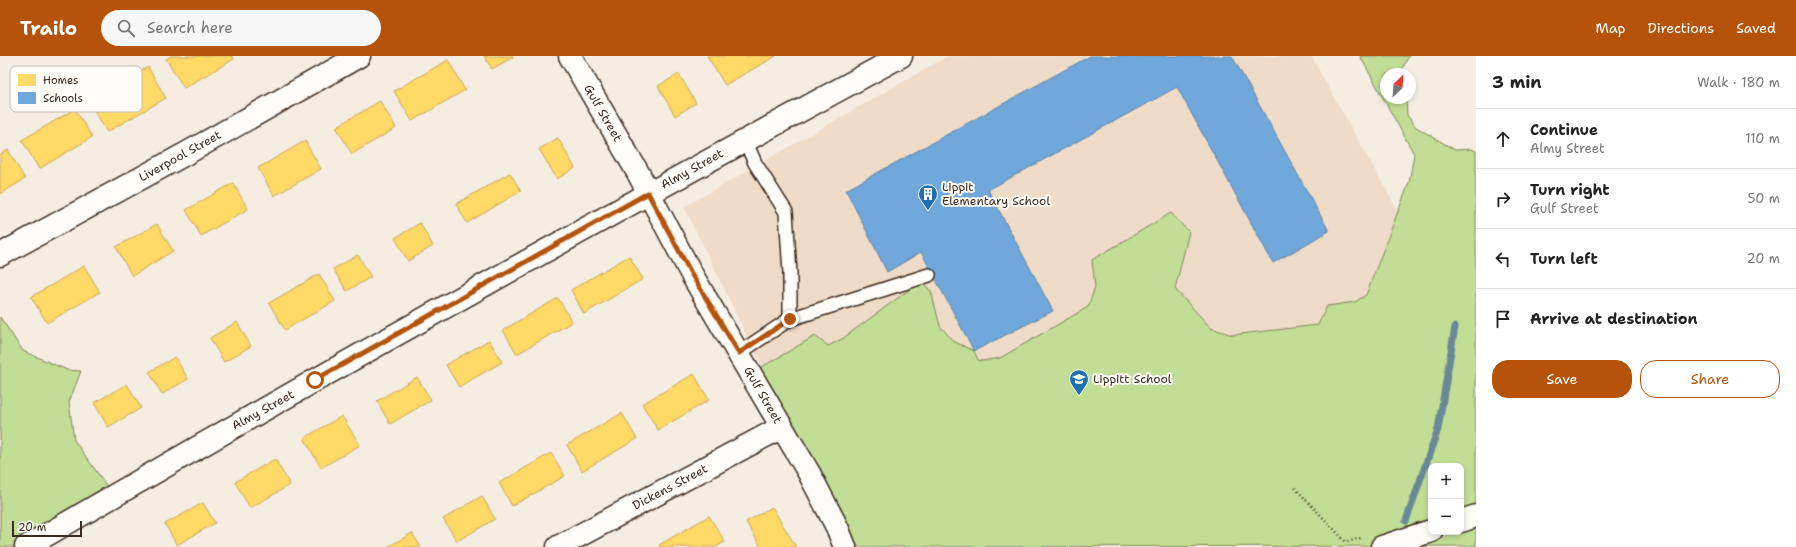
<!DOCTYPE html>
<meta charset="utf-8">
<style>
:root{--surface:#fff;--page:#f6f6f6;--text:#222;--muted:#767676;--line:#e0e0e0;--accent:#b45309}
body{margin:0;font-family:"Shantell Sans",sans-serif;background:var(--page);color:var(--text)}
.controls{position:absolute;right:12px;bottom:12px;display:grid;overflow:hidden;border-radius:8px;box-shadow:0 2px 6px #0003}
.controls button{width:36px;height:36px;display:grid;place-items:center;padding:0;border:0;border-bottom:1px solid var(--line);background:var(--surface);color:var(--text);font:20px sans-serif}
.compass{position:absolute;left:1380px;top:12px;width:36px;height:36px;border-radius:50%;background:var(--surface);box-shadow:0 2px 6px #0003;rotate:25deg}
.scale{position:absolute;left:12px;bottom:10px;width:70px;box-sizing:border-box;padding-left:4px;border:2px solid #3b2a1e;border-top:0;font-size:11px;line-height:14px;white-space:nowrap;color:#3b2a1e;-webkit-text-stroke:3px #fdfcf7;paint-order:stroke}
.stop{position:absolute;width:12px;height:12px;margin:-9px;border:3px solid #b45309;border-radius:50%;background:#fff}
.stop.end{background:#b45309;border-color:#fff;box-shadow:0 1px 4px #0008}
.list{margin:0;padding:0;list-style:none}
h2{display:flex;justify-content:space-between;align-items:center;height:52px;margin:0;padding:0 16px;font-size:17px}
h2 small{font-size:13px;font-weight:400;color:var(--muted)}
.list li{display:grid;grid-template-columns:26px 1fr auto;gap:12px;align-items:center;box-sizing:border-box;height:60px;padding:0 16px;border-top:1px solid var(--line)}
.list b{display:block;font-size:15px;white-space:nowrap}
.list p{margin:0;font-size:13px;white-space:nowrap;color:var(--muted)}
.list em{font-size:13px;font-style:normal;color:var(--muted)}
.actions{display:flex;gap:8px;padding:12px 16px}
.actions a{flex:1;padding:9px 0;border:1px solid var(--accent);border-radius:16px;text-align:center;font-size:14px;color:var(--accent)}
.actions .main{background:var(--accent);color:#fff}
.icon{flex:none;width:22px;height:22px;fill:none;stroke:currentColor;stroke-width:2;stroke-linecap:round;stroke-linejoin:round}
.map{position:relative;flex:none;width:1476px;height:491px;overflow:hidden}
header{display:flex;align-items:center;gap:24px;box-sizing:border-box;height:56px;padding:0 20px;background:var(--accent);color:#fff}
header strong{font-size:19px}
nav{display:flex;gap:22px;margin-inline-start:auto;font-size:14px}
.search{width:280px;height:36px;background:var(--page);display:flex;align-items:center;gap:10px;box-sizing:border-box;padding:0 14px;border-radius:22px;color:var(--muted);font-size:15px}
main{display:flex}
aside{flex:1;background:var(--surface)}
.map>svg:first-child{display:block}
.built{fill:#eedcc8}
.green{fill:#c2de96;stroke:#7e845a;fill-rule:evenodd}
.homes{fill:#ffd966;stroke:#c4a450}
.schools{fill:#6fa8dc;stroke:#5f82a3}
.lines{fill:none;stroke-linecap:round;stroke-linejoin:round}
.stream{stroke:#698898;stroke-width:7}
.service-casing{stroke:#3b2a1e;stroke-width:16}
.minor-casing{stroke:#3b2a1e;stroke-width:25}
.path{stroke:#3b2a1e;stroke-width:2.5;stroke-dasharray:1 3;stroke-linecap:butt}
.service{stroke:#fdfcf7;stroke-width:13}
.minor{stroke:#fdfcf7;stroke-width:22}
.route{stroke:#b45309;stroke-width:5}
.labels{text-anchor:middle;stroke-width:4;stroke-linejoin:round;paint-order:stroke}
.street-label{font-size:12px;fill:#3b2a1e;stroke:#fdfcf7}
.poi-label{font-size:12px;fill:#3b2a1e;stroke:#fdfcf7;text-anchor:start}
.key{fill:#fdfcf7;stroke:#c3bdb6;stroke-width:1}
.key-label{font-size:11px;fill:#3b2a1e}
</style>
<header>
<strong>Trailo</strong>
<div class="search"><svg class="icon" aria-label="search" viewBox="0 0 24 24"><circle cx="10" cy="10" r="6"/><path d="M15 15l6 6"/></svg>Search here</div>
<nav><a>Map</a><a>Directions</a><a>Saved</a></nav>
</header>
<main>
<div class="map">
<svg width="1476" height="491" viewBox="0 0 1476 491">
<rect width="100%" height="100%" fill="#f6ede2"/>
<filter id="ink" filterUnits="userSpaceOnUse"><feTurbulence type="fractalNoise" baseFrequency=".025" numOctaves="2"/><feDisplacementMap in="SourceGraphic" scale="8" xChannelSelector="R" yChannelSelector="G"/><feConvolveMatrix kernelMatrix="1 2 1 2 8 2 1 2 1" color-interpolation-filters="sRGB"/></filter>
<g filter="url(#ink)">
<polygon class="built" points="948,0 1311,0 1423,200 1308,491 850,491 684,151"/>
<g class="green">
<path d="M 1360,0 L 1409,0 L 1403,11 L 1403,18 L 1386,18 L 1386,42 L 1406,42 L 1407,59 L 1416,71 L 1455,94 L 1471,93 L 1476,95 L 1476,490 L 847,491 L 755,315 L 815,280 L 828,290 L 842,283 L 921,225 L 931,235 L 940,270 L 953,285 L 974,295 L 978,304 L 982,305 L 1000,302 L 1088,251 L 1095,231 L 1092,204 L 1171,157 L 1189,176 L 1175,233 L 1211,272 L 1232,279 L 1318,269 L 1327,250 L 1355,246 L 1366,239 L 1409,127 L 1414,98 ZM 1431,410 L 1461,410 L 1461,476 L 1431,476 Z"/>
<polygon points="0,261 23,295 67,314 81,315 69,346 74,384 116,443 36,491 0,491"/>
</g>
<g class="homes">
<polygon points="171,0 232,0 234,3 184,32 166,3"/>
<polygon points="484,0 513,0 513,1 492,13"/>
<polygon points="707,0 776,0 725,29"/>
<polygon points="448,4 465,34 412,65 394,35"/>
<polygon points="148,11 166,42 107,76 89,45"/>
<polygon points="679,18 696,47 675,60 658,30"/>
<polygon points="380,45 396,72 352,98 336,71"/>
<polygon points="75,53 92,81 39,113 22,84"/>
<polygon points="558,82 575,112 557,123 539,93"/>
<polygon points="305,85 321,113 274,140 258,112"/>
<polygon points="8,94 25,123 0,138 0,99"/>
<polygon points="510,117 521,135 467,167 456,148"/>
<polygon points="233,127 248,153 201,180 186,154"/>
<polygon points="420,167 433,190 408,205 395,182"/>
<polygon points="157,168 173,195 132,220 116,191"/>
<polygon points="358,199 371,221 347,235 333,213"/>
<polygon points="629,200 643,223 584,258 571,234"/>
<polygon points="84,210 100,236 47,267 31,241"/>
<polygon points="319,218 335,245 285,274 269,247"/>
<polygon points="558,242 572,266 517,298 503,274"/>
<polygon points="237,266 251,290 224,306 210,282"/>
<polygon points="489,284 502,306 459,331 446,309"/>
<polygon points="175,301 188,323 162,338 149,316"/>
<polygon points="694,318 709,344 658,374 642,348"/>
<polygon points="417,321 431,344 390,368 377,345"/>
<polygon points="127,328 141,352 108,371 94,347"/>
<polygon points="622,357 637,383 582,415 567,389"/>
<polygon points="342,360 360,389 321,412 304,382"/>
<polygon points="551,397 565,420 512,450 499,427"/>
<polygon points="275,403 290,429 250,452 235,426"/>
<polygon points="482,440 495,463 457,485 443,463"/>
<polygon points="203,447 215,467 177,489 165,468"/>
<polygon points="772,451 796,491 761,491 746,466"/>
<polygon points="709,460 725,486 716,491 660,491 659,489"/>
<polygon points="412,477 421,491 388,491"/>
</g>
<polygon class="schools" points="1090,0 1232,0 1329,175 1273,207 1177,31 988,134 1053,255 974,295 921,196 887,216 846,134"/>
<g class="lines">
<polyline class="stream" points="1406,465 1438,373 1455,271"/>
<defs>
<g id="service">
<polyline points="745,84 755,107 786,156 790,217 790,263"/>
<polyline points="739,297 790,263 929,219"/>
</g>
<g id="minor">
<polyline points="570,0 637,115 692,219 809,417 837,471 845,491"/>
<polyline points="0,199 187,97 359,0"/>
<polyline points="1461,465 1476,460"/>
<path d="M 26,491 C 315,322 607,159 901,0"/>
<polyline points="558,491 782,371"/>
<polyline points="1382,491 1431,475"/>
</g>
</defs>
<use href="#service" class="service-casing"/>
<use href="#minor" class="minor-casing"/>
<polyline class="path" points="1295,432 1346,486 1361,482"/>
<use href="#service" class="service"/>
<use href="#minor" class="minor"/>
</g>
</g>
<g class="lines" filter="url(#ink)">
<polyline class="route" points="315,324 648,137 692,219 739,297 790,263"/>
</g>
<defs>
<symbol id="building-pin" viewBox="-11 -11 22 30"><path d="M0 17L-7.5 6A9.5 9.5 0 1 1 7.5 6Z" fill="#1f6fb2" stroke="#fdfcf7"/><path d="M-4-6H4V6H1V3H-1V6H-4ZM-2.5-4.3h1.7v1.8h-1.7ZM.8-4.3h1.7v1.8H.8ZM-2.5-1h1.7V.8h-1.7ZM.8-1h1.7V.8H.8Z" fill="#fff"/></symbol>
<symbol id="school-pin" viewBox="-11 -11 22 30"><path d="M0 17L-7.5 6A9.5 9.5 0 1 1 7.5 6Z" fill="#1f6fb2" stroke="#fdfcf7"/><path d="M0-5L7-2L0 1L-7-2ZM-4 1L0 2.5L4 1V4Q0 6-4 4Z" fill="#fff"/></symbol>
</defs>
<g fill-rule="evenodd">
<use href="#building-pin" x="917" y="127" width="22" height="30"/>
<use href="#school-pin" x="1068" y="312" width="22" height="30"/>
</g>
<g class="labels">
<g class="street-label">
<text transform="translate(603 57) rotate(60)" y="4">Gulf Street</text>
<text transform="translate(180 100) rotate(-29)" y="4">Liverpool Street</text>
<text transform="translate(692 113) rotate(-29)" y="4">Almy Street</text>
<text transform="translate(763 339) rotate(60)" y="4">Gulf Street</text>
<text transform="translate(263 354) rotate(-29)" y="4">Almy Street</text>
<text transform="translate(670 431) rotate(-28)" y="4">Dickens Street</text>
</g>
<g class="poi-label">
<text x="942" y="135">Lippit<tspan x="942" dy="14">Elementary School</tspan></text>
<text x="1093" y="327">Lippitt School</text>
</g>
</g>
<rect x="10" y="10" width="132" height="46" rx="6" class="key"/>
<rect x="18" y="18" width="18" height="12" fill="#ffd966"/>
<rect x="18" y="36" width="18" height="12" fill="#6fa8dc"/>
<g class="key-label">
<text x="43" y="28">Homes</text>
<text x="43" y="46">Schools</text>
</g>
</svg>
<div class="controls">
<button>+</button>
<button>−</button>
</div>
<svg class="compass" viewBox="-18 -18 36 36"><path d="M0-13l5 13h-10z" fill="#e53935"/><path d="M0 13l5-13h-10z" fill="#767676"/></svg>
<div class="scale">20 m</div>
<div class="stop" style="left:315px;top:324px"></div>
<div class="stop end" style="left:790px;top:263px"></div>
</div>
<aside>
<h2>3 min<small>Walk · 180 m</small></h2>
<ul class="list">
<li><svg class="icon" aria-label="ahead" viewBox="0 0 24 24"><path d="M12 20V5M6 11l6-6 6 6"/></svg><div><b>Continue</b><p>Almy Street</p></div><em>110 m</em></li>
<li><svg class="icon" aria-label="right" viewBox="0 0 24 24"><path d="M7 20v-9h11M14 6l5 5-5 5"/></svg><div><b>Turn right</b><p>Gulf Street</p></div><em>50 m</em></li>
<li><svg class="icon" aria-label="left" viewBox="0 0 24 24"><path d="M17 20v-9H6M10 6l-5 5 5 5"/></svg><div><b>Turn left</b></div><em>20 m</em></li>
<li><svg class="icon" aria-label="arrive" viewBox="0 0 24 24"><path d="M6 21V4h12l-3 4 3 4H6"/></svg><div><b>Arrive at destination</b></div></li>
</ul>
<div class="actions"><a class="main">Save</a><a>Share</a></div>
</aside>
</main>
